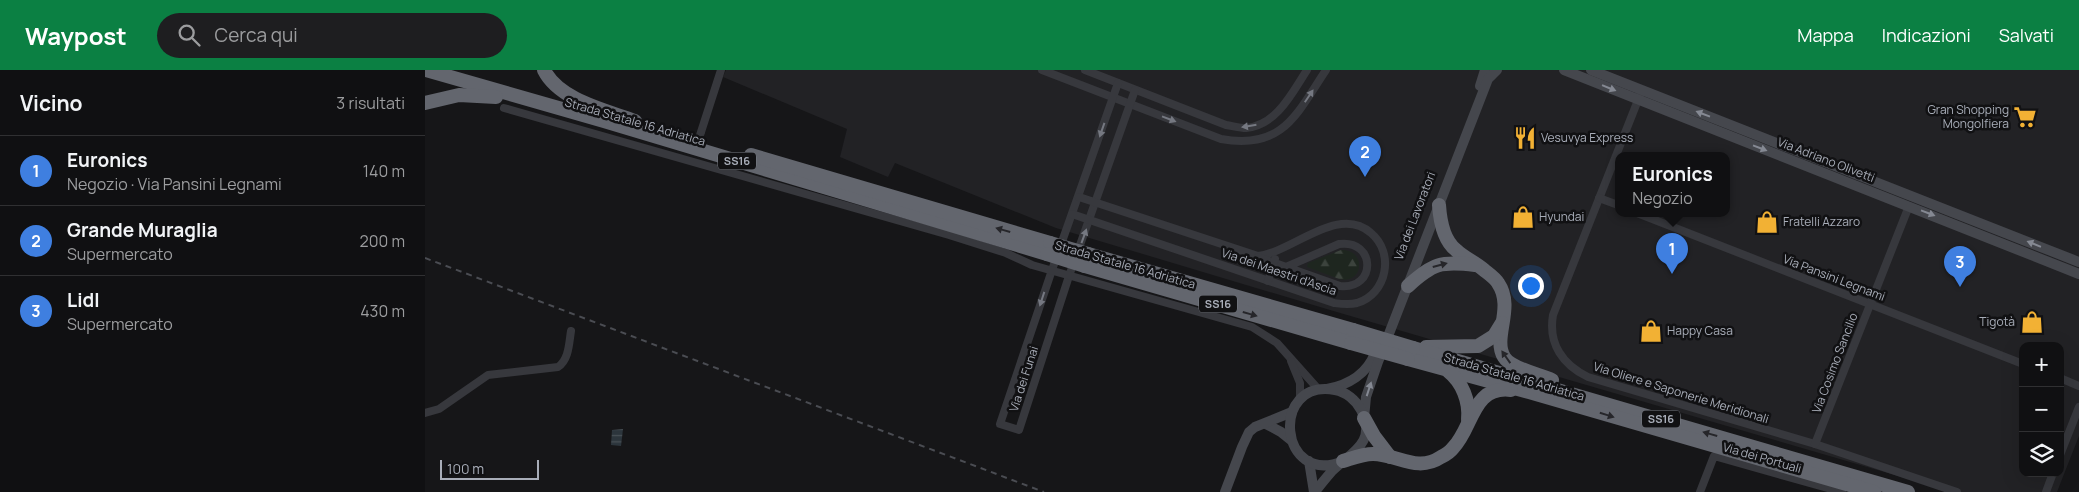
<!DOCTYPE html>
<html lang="it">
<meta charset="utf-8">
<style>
:root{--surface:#101012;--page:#1e1e20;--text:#f1f3f6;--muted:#9c9d9f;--line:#303032;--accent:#0b8043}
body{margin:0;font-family:Manrope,sans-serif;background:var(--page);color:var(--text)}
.controls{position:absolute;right:15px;bottom:15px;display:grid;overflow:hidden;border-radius:10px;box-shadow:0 5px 20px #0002}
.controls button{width:45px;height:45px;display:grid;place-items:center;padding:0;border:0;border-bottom:1px solid var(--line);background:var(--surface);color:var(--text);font:25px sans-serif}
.scale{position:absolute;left:15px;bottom:12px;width:99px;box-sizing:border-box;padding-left:5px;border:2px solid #a8adb8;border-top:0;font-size:14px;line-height:18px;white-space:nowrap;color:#a8adb8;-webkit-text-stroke:4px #111113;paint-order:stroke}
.you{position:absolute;left:1105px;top:215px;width:18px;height:18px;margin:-12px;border:4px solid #fff;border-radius:50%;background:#1a73e8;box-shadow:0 0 0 8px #1a73e833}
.badge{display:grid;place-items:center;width:32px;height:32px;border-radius:50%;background:var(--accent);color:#fff;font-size:16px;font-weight:700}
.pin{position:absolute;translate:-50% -41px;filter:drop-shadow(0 1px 2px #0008)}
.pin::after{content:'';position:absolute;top:26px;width:18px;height:15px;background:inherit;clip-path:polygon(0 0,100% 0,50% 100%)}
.popup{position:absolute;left:1190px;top:82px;width:115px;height:65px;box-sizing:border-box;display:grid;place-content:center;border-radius:10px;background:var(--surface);filter:drop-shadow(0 1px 4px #0005);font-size:16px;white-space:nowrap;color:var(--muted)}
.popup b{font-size:19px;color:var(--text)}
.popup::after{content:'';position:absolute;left:50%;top:100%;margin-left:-10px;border:10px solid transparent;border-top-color:var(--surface)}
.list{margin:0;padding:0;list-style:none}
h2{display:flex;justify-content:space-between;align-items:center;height:65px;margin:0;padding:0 20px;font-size:21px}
h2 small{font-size:16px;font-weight:400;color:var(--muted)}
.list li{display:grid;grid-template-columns:32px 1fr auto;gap:15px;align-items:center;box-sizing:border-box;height:70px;padding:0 20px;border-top:1px solid var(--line)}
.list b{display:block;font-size:19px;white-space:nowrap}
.list p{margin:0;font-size:16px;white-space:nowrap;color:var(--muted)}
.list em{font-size:16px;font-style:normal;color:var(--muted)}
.icon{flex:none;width:28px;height:28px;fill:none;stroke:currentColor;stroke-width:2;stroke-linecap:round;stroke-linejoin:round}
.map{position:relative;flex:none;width:1654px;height:422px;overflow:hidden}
header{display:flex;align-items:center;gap:30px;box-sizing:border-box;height:70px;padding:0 25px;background:var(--accent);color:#fff}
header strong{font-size:24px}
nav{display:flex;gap:28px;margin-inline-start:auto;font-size:18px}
.search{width:350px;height:45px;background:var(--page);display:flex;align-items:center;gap:12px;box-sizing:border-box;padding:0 18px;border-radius:28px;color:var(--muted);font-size:19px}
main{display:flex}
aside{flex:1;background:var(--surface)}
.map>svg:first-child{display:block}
.built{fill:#222225;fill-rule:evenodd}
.forest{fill:url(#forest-firs)}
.water{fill:url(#water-rules)}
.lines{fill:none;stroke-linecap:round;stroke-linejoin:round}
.street-tunnel{stroke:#333438;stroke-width:8;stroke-dasharray:8 4;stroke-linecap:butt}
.street{stroke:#37383d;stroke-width:8}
.secondary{stroke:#45474d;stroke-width:10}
.highway{stroke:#63666e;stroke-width:14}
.rail{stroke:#4a4c52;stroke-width:2;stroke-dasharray:6 5;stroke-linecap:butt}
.highway-bridge{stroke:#63666e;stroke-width:14}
.oneway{fill:#858993}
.oneway2{fill:#757881}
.oneway3{fill:#26262a}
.labels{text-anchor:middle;stroke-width:5;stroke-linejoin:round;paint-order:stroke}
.shield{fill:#111113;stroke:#7b7e86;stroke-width:1}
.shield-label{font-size:11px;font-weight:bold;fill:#a8adb8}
.poi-label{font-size:12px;fill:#a8adb8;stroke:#111113;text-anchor:start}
.street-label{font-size:12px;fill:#a8adb8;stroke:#111113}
</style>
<header>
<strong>Waypost</strong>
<div class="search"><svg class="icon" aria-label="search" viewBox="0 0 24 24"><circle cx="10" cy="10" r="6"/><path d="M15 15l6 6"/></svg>Cerca qui</div>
<nav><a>Mappa</a><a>Indicazioni</a><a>Salvati</a></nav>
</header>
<main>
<aside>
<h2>Vicino<small>3 risultati</small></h2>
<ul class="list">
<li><span class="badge" style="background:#3f7fe0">1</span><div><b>Euronics</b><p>Negozio · Via Pansini Legnami</p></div><em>140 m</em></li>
<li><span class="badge" style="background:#3f7fe0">2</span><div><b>Grande Muraglia</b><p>Supermercato</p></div><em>200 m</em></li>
<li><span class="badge" style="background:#3f7fe0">3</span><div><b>Lidl</b><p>Supermercato</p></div><em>430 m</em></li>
</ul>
</aside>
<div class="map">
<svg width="1654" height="422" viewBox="0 0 1654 422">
<defs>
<pattern id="forest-firs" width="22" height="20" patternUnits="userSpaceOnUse" patternTransform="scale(1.25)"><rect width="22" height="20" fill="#1e261f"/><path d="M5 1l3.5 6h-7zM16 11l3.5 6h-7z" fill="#3c433d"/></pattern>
<pattern id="water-rules" width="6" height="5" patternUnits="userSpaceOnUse" patternTransform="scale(1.25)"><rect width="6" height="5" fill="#2c353c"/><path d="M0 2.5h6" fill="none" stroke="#485056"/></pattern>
</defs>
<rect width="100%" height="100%" fill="#161618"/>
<path class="built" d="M 301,0 L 1654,0 L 1654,366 L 1632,422 L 1528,422 L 905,240 L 631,158 L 470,93 L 463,107 L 415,87 L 422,59 L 298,7 ZM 1193,85 L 1301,85 L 1301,143 L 1193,143 ZM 1598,276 L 1635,276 L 1635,403 L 1598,403 Z"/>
<path class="forest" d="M 916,180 C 942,179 939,215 914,209 L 882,197 L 883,193 Z"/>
<polygon class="water" points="198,359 196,376 186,375 187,360"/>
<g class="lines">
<polyline class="street-tunnel" points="270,81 276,62"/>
<g class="street">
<path d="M 617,0 L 796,69 C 858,80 871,45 901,0"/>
<path d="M 660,0 L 801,55 C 808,56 815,58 821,58 C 852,55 867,23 882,0"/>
<polyline points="693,13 627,200 575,354 594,360 644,206 710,20"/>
<path d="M 1215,25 L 1128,245 C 1123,274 1138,295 1163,307 L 1390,374 L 1532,422"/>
<polyline points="79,38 524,165 581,183 607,195 827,257 852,273 894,320"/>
<polyline points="276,62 296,0"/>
<polyline points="1174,128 1193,135"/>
<polyline points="1212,143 1598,294"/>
<path d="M 647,144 L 909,233 C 917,234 924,235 932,233 C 962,224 970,183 946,163 C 913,134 868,182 833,186 L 654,127"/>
<path d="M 833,187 L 915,216 C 952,220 951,169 914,174 L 861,197"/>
<polyline points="843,211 850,189"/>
<polyline points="866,291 875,313 875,330"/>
<polyline points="1635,308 1654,316"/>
<path d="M 0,343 L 14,339 L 63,305 L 133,297 C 144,290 144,273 146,261"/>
<polyline points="1390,374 1484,136"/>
<polyline points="1635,385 1654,337"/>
<polyline points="1275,422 1289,386 1417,422"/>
<polyline points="1621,422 1628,403"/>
</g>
<g class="secondary">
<polyline points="1139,0 1654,204"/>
<polyline points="1166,0 1654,192"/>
<polyline points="1055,16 1060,0"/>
<path d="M 902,319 C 923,315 942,304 950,283"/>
<polyline points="939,348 941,327 953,292 1063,9 1072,0"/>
<polyline points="841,354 856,362 866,370"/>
<polyline points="884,391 889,422"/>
<polyline points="800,422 817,377 824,362 830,357 867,342"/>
<path d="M 890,422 C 895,415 901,408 907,401 C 925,383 953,373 936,340 C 931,330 921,322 910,320 C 844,308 854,418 918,391"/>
</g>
<g class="highway">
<polyline points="1,0 179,51 622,184"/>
<path d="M 119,0 C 134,30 180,40 210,51"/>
<polyline points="0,33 34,25 71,27"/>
<polyline points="326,85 625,173"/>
<path d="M 1014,135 C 1015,150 1018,170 1031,180 C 1039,188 1050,192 1059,200 C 1064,204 1070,208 1073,213 C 1090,238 1067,267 1079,287 C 1086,299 1114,304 1127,310"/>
<polyline points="663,184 928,260"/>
<polyline points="660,196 926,273"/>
<path d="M 983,216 C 1008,193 1016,191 1050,195"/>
<polyline points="1001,277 1053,276 1069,266 1077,253"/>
<polyline points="988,278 1483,422"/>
<polyline points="983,289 1104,322 1449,422"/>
<path d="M 1023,301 C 1037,312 1045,331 1043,350"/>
<polyline points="939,348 949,366 965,387"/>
<path d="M 918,391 C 928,388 938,384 948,384 C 972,384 992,403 1016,387 C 1020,385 1025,382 1028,378 C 1048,358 1047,315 1086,320"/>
</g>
<polyline class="rail" points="0,188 619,422"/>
<g class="highway-bridge">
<polyline points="625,173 663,184"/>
<polyline points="622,184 660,196"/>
<polyline points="928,260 988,278"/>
<polyline points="926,273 983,289"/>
</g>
</g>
<defs><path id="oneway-solid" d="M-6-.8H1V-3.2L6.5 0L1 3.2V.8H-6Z" transform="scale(1.25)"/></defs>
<g class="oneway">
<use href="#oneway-solid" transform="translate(1184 18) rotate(22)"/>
<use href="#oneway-solid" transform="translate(1278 44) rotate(-159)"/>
<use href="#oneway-solid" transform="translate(1335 78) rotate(21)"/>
<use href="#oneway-solid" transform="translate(1503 143) rotate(21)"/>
<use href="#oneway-solid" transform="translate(1609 174) rotate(-158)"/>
<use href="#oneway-solid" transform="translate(944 319) rotate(-72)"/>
</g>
<g class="oneway2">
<use href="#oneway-solid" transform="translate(884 26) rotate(-56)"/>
<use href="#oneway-solid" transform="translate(744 49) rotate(21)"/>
<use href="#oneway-solid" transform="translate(824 56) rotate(171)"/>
<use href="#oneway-solid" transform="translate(677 60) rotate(109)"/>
<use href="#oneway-solid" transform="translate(659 166) rotate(-70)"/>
<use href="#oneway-solid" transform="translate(617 229) rotate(108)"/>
</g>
<g class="oneway3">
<use href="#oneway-solid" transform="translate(578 160) rotate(-164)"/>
<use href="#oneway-solid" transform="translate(1015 195) rotate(-15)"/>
<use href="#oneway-solid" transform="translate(825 244) rotate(16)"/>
<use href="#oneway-solid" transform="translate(1081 287) rotate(-125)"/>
<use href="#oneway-solid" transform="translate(1182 345) rotate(17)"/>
<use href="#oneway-solid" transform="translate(1285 364) rotate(-164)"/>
</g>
<defs>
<symbol id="supermarket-bare" viewBox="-9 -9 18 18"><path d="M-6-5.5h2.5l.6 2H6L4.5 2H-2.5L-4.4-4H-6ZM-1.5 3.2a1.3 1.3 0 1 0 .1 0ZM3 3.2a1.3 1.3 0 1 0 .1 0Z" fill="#f2b134" stroke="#111113" stroke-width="2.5" paint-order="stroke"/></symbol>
<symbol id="restaurant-bare" viewBox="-9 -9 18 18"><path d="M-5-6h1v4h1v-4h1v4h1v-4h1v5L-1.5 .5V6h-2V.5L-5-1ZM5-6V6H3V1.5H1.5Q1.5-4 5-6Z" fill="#f2b134" stroke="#111113" stroke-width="2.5" paint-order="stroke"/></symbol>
<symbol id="shop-bare" viewBox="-9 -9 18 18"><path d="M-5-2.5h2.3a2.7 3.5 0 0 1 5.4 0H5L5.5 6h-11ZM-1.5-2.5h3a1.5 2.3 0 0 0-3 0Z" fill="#f2b134" stroke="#111113" stroke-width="2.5" paint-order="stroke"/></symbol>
</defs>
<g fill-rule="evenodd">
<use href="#supermarket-bare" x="1584" y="31" width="32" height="32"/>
<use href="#restaurant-bare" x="1084" y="52" width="32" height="32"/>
<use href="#shop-bare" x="1082" y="131" width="32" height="32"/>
<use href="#shop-bare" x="1326" y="136" width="32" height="32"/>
<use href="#shop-bare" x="1591" y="236" width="32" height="32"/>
<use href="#shop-bare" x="1210" y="245" width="32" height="32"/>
</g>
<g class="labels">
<g class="shield">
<rect x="293" y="82.5" width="38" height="17" rx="4"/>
<rect x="774" y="225.5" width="38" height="17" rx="4"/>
<rect x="1217" y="340.5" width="38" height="17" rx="4"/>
</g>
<g class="shield-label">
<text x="312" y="95">SS16</text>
<text x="793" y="238">SS16</text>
<text x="1236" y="353">SS16</text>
</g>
<g class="poi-label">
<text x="1584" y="44" text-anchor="end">Gran Shopping<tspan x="1584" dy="14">Mongolfiera</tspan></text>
<text x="1116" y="72">Vesuvya Express</text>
<text x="1114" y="151">Hyundai</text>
<text x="1358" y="156">Fratelli Azzaro</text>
<text x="1590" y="256" text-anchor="end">Tigotà</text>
<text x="1242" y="265">Happy Casa</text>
</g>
<g class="street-label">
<text transform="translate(210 52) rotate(16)" y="4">Strada Statale 16 Adriatica</text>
<text transform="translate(1401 90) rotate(21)" y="4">Via Adriano Olivetti</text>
<text transform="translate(990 146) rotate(-69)" y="4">Via dei Lavoratori</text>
<text transform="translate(700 195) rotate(16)" y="4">Strada Statale 16 Adriatica</text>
<text transform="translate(854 202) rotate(19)" y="4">Via dei Maestri d’Ascia</text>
<text transform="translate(1409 208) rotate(21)" y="4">Via Pansini Legnami</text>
<text transform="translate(1410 293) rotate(-69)" y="4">Via Cosimo Sancilio</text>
<text transform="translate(1089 307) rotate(16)" y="4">Strada Statale 16 Adriatica</text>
<text transform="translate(599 309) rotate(-72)" y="4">Via dei Funai</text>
<text transform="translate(1256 323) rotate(17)" y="4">Via Oliere e Saponerie Meridionali</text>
<text transform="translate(1337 388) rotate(16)" y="4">Via dei Portuali</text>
</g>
</g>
</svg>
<div class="controls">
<button>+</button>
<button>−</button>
<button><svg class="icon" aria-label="layers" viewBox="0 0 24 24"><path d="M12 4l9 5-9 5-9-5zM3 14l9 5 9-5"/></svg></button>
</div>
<div class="scale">100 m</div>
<div class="you"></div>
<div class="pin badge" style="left:1247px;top:204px;background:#3f7fe0">1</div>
<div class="popup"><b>Euronics</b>Negozio</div>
<div class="pin badge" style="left:940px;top:107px;background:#3f7fe0">2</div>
<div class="pin badge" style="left:1535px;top:217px;background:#3f7fe0">3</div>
</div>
</main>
